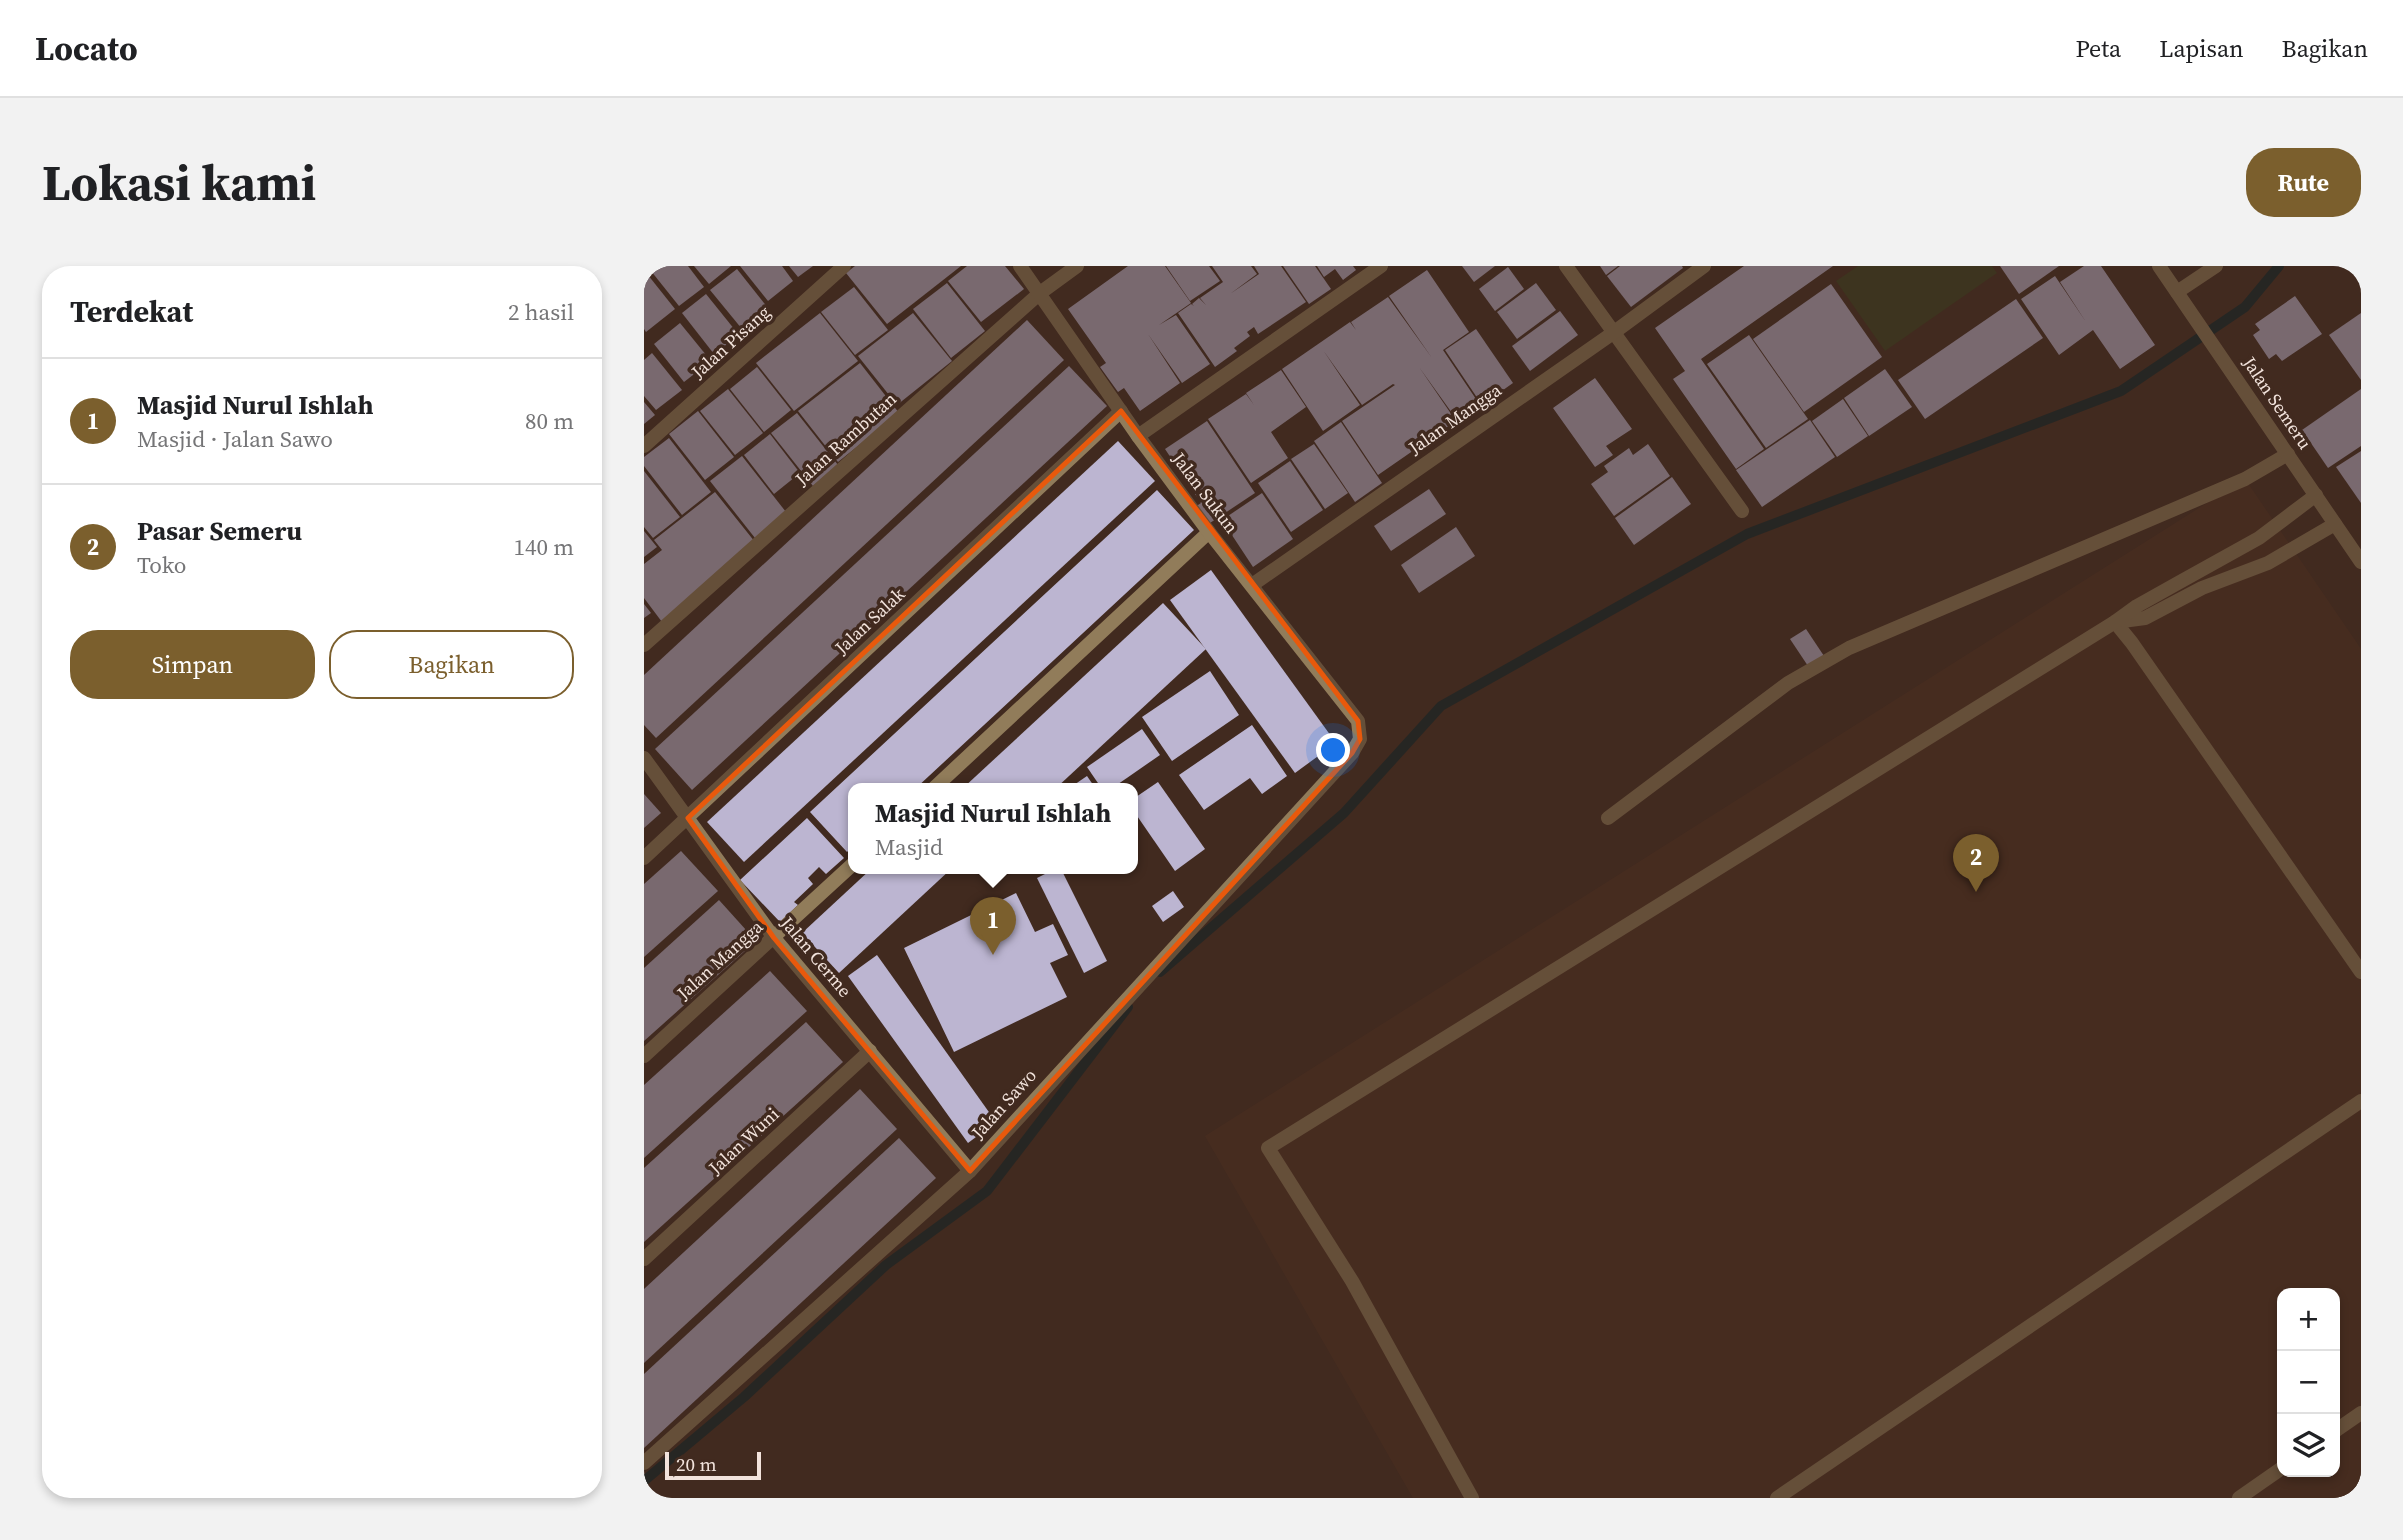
<!DOCTYPE html>
<html lang="id">
<meta charset="utf-8">
<style>
:root{--surface:#fff;--page:#f2f2f2;--text:#202124;--muted:#757577;--line:#e0e0e0;--accent:#7b5f2d}
body{margin:0;font-family:"Source Serif 4",serif;background:var(--page);color:var(--text)}
.controls{position:absolute;right:21px;bottom:21px;display:grid;overflow:hidden;border-radius:14px;box-shadow:0 4px 10px #0003}
.controls button{width:63px;height:63px;display:grid;place-items:center;padding:0;border:0;border-bottom:2px solid var(--line);background:var(--surface);color:var(--text);font:35px sans-serif}
.scale{position:absolute;left:21px;bottom:18px;width:96px;box-sizing:border-box;padding-left:7px;border:4px solid #f2e3dc;border-top:0;font-size:19px;line-height:24px;white-space:nowrap;color:#f2e3dc;-webkit-text-stroke:5px #412a1f;paint-order:stroke}
.you{position:absolute;left:690px;top:485px;width:24px;height:24px;margin:-18px;border:5px solid #fff;border-radius:50%;background:#1a73e8;box-shadow:0 0 0 10px #1a73e833}
.badge{display:grid;place-items:center;width:46px;height:46px;border-radius:50%;background:var(--accent);color:#fff;font-size:23px;font-weight:700}
.pin{position:absolute;translate:-50% -58px;filter:drop-shadow(0 2px 4px #0008)}
.pin::after{content:'';position:absolute;top:37px;width:24px;height:21px;background:inherit;clip-path:polygon(0 0,100% 0,50% 100%)}
.popup{position:absolute;left:204px;top:517px;width:290px;height:91px;box-sizing:border-box;display:grid;place-content:center;border-radius:14px;background:var(--surface);filter:drop-shadow(0 2px 5px #0005);font-size:23px;white-space:nowrap;color:var(--muted)}
.popup b{font-size:26px;color:var(--text)}
.popup::after{content:'';position:absolute;left:50%;top:100%;margin-left:-14px;border:14px solid transparent;border-top-color:var(--surface)}
.list{margin:0;padding:0;list-style:none}
h2{display:flex;justify-content:space-between;align-items:center;height:91px;margin:0;padding:0 28px;font-size:30px}
h2 small{font-size:23px;font-weight:400;color:var(--muted)}
.list li{display:grid;grid-template-columns:46px 1fr auto;gap:21px;align-items:center;box-sizing:border-box;height:126px;padding:0 28px;border-top:2px solid var(--line)}
.list b{display:block;font-size:26px;white-space:nowrap}
.list p{margin:0;font-size:23px;white-space:nowrap;color:var(--muted)}
.list em{font-size:23px;font-style:normal;color:var(--muted)}
.actions{display:flex;gap:14px;padding:21px 28px}
.actions a{flex:1;padding:16px 0;border:2px solid var(--accent);border-radius:28px;text-align:center;font-size:24px;color:var(--accent)}
.actions .main{background:var(--accent);color:#fff}
.icon{flex:none;width:38px;height:38px;fill:none;stroke:currentColor;stroke-width:2;stroke-linecap:round;stroke-linejoin:round}
.map{position:relative;flex:none;width:1717px;height:1232px;overflow:hidden;border-radius:28px}
header{display:flex;align-items:center;gap:42px;box-sizing:border-box;height:98px;padding:0 35px;background:var(--surface);border-bottom:2px solid var(--line)}
header strong{font-size:33px}
nav{display:flex;gap:38px;margin-inline-start:auto;font-size:24px}
.intro{display:flex;align-items:center;justify-content:space-between;box-sizing:border-box;height:168px;padding:0 42px}
h1{margin:0;font-size:49px}
.button{padding:18px 32px;border-radius:28px;background:var(--accent);color:#fff;font-size:24px;font-weight:700}
main{display:flex;gap:42px;padding:0 42px}
aside{flex:1;background:var(--surface);border-radius:28px;box-shadow:0 4px 10px #0003}
.map>svg:first-child{display:block}
.built{fill:#4d3021;fill-rule:evenodd}
.green{fill:#39401f}
.lines{fill:none;stroke-linecap:round;stroke-linejoin:round}
.stream{stroke:#062329;stroke-width:10}
.building{fill:#bcb5d1}
.service{stroke:#917c5a;stroke-width:14}
.minor{stroke:#917c5a;stroke-width:14}
.tertiary{stroke:#917c5a;stroke-width:14}
.marked{fill:none;stroke:#e8590c;stroke-width:5;stroke-linejoin:round}
.labels{text-anchor:middle;stroke-width:7;stroke-linejoin:round;paint-order:stroke}
.street-label{font-size:18px;fill:#f2e3dc;stroke:#412a1f}
</style>
<header>
<strong>Locato</strong>
<nav><a>Peta</a><a>Lapisan</a><a>Bagikan</a></nav>
</header>
<div class="intro"><h1>Lokasi kami</h1><a class="button">Rute</a></div>
<main>
<aside>
<h2>Terdekat<small>2 hasil</small></h2>
<ul class="list">
<li><span class="badge">1</span><div><b>Masjid Nurul Ishlah</b><p>Masjid · Jalan Sawo</p></div><em>80 m</em></li>
<li><span class="badge">2</span><div><b>Pasar Semeru</b><p>Toko</p></div><em>140 m</em></li>
</ul>
<div class="actions"><a class="main">Simpan</a><a>Bagikan</a></div>
</aside>
<div class="map">
<svg width="1717" height="1232" viewBox="0 0 1717 1232">
<rect width="100%" height="100%" fill="#412a1f"/>
<path class="built" d="M 1601,213 L 1717,383 L 1717,1232 L 769,1232 L 561,870 ZM 1638,1027 L 1691,1027 L 1691,1206 L 1638,1206 Z"/>
<polygon class="green" points="1214,0 1348,0 1353,7 1241,85 1192,15"/>
<g class="lines">
<g class="stream">
<polyline points="516,706 700,547 797,440 1103,268 1477,125 1601,41 1635,0"/>
<polyline points="0,1215 100,1131 242,999 343,925 484,741"/>
</g>
</g>
<g class="building">
<polygon points="3,0 44,0 60,21 35,40"/>
<polygon points="50,0 87,0 65,18"/>
<polygon points="96,0 138,0 149,15 124,35"/>
<polygon points="145,0 169,0 154,11"/>
<polygon points="211,0 317,0 243,58 202,7"/>
<polygon points="323,0 361,0 380,23 337,56 304,15"/>
<polygon points="484,0 521,0 547,37 515,59 532,49 566,98 538,117 504,68 536,117 496,145 480,122 474,126 456,101 462,97 424,43"/>
<polygon points="522,0 565,0 576,15 546,35"/>
<polygon points="568,0 607,0 613,8 586,28 615,8 610,0 637,0 662,36 614,68 610,61 603,66 606,70 590,82 593,85 571,101 534,47 547,38 550,40 548,38 555,32 562,39 556,32 579,16"/>
<polygon points="639,0 671,0 687,23 665,38"/>
<polygon points="673,0 709,0 712,4 699,14 691,3 680,11"/>
<polygon points="818,0 851,0 830,16"/>
<polygon points="956,0 974,0 962,9"/>
<polygon points="976,0 1038,0 1039,2 987,41 963,10"/>
<polygon points="1100,0 1189,0 1057,93 1120,183 1092,203 1029,113 1041,105 1011,62"/>
<polygon points="1356,0 1415,0 1375,28"/>
<polygon points="1440,0 1457,0 1511,79 1476,103 1449,64 1415,89 1377,33 1411,10 1442,56 1416,16"/>
<polygon points="864,1 880,23 851,45 835,23"/>
<polygon points="93,3 124,42 98,63 66,24"/>
<polygon points="0,4 31,43 2,66 0,63"/>
<polygon points="783,4 825,66 799,84 836,139 813,154 775,101 812,155 734,209 698,155 751,119 749,118 718,139 679,84 716,139 679,165 638,103 706,56 712,64 707,56 744,31 788,92 745,30"/>
<polygon points="303,17 341,65 307,92 269,43"/>
<polygon points="892,17 912,44 873,73 853,46"/>
<polygon points="1187,18 1238,91 1160,146 1109,73"/>
<polygon points="210,21 244,64 211,89 177,46"/>
<polygon points="62,28 95,69 70,88 38,47"/>
<polygon points="1651,30 1678,68 1638,95 1632,88 1625,93 1609,69 1616,64 1611,58"/>
<polygon points="1372,33 1399,72 1281,153 1254,114"/>
<polygon points="916,45 934,69 886,105 868,80"/>
<polygon points="176,47 214,95 150,145 112,97"/>
<polygon points="269,47 308,95 253,139 214,90"/>
<polygon points="1717,47 1717,114 1685,69"/>
<polygon points="383,54 420,94 12,472 0,459 0,409"/>
<polygon points="36,57 67,95 40,116 10,78"/>
<polygon points="832,63 869,117 838,139 801,84"/>
<polygon points="1105,69 1164,153 1122,182 1063,98"/>
<polygon points="8,87 38,124 12,144 0,130 0,94"/>
<polygon points="216,97 255,147 194,196 154,145"/>
<polygon points="425,100 463,140 48,524 11,483"/>
<polygon points="113,101 147,144 120,166 86,123"/>
<polygon points="1241,103 1268,141 1225,170 1200,132"/>
<polygon points="637,104 662,141 627,166 644,192 607,217 564,153 602,128 610,139 602,127"/>
<polygon points="951,112 988,163 962,180 969,189 951,201 909,142"/>
<polygon points="84,123 119,167 91,189 56,145"/>
<polygon points="1717,123 1717,180 1684,202 1658,164"/>
<polygon points="1199,133 1224,170 1193,191 1168,155"/>
<polygon points="0,136 11,149 0,158"/>
<polygon points="54,145 90,191 61,214 25,168"/>
<polygon points="153,147 194,199 169,220 127,167"/>
<polygon points="1166,154 1191,191 1118,241 1092,204"/>
<polygon points="563,155 611,227 563,259 551,241 557,237 521,183"/>
<polygon points="697,156 738,217 711,236 670,175"/>
<polygon points="126,168 156,207 130,228 100,189"/>
<polygon points="25,172 67,226 38,249 0,200 0,191"/>
<polygon points="474,175 511,215 100,596 63,556"/>
<polygon points="670,178 704,227 681,243 647,193"/>
<polygon points="1004,178 1026,210 970,250 947,218 964,206 960,200 985,182 989,189"/>
<polygon points="1717,185 1717,237 1692,201"/>
<polygon points="98,190 142,246 111,272 66,215"/>
<polygon points="646,195 679,244 647,266 614,217"/>
<polygon points="0,205 36,251 9,272 0,261"/>
<polygon points="1028,211 1047,238 990,279 971,252"/>
<polygon points="785,223 802,248 747,285 730,260"/>
<polygon points="513,224 550,264 271,523 209,523 209,580 203,586 166,546"/>
<polygon points="71,226 111,276 18,356 0,332 0,298 18,284 10,274"/>
<polygon points="618,227 649,273 609,301 578,254"/>
<polygon points="812,261 831,290 775,327 757,299"/>
<polygon points="0,265 13,281 0,291"/>
<polygon points="567,304 692,477 651,507 526,334"/>
<polygon points="519,337 562,383 411,523 318,523"/>
<polygon points="0,338 7,347 0,352"/>
<polygon points="1162,363 1180,390 1164,400 1146,373"/>
<polygon points="566,405 595,449 528,495 498,451"/>
<polygon points="608,459 643,510 618,528 606,512 560,544 535,509"/>
<polygon points="498,463 516,489 467,523 458,523 443,501"/>
<polygon points="443,510 452,523 424,523"/>
<polygon points="514,516 561,583 531,605 489,544 489,533"/>
<polygon points="0,528 17,547 0,562"/>
<polygon points="163,552 200,592 182,608 175,601 164,612 169,618 150,636 154,639 136,656 96,614"/>
<polygon points="37,585 74,625 0,691 0,618"/>
<polygon points="227,603 307,603 195,707 158,667"/>
<polygon points="411,603 417,603 463,695 440,707 393,612"/>
<polygon points="529,625 540,641 519,656 508,640"/>
<polygon points="372,627 391,666 409,658 424,689 406,697 423,731 310,786 260,682"/>
<polygon points="75,634 112,675 0,775 0,702"/>
<polygon points="233,689 352,856 324,877 204,710"/>
<polygon points="126,705 163,745 0,892 0,819"/>
<polygon points="162,756 199,796 0,976 0,902"/>
<polygon points="216,823 253,863 0,1097 0,1023"/>
<polygon points="255,872 292,912 0,1182 0,1108"/>
</g>
<g class="lines">
<g class="service">
<polyline points="1691,258 1624,297 1558,322 1501,352 1471,356 1488,377 1717,706"/>
<polyline points="1691,1165 1717,1147"/>
<polyline points="828,1232 708,1015 624,882 1471,356 1493,340 1534,317 1615,272 1672,229"/>
<polyline points="1133,1232 1717,835"/>
<polyline points="1595,1232 1638,1202"/>
</g>
<g class="minor">
<polyline points="922,0 1098,245"/>
<polyline points="1533,26 1572,0"/>
<polyline points="494,170 737,0"/>
<polyline points="0,180 200,0"/>
<polyline points="608,319 969,67 1060,0"/>
<polyline points="0,379 396,27 433,0"/>
<polyline points="0,492 130,672 326,905"/>
<polyline points="289,523 565,266"/>
<polyline points="964,552 1144,417 1205,382 1601,213 1644,188"/>
<polyline points="0,592 477,145"/>
<polyline points="0,790 209,598"/>
<polyline points="0,993 226,785"/>
<polyline points="0,1197 326,905 708,487 716,473 714,455 565,266 494,170 376,0"/>
</g>
<polyline class="tertiary" points="1515,0 1717,296"/>
</g>
<path d="M0 0H1717V1232H0ZM 477,145 L 714,455 L 716,473 L 708,487 L 326,905 L 130,672 L 44,552 Z" fill="#412a1f" fill-opacity=".55" fill-rule="evenodd"/>
<path class="marked" d="M 477,145 L 714,455 L 716,473 L 708,487 L 326,905 L 130,672 L 44,552 Z"/>
<g class="labels">
<g class="street-label">
<text transform="translate(87 76) rotate(-42)" y="6">Jalan Pisang</text>
<text transform="translate(1633 137) rotate(56)" y="6">Jalan Semeru</text>
<text transform="translate(811 153) rotate(-35)" y="6">Jalan Mangga</text>
<text transform="translate(202 173) rotate(-42)" y="6">Jalan Rambutan</text>
<text transform="translate(561 227) rotate(53)" y="6">Jalan Sukun</text>
<text transform="translate(226 355) rotate(-43)" y="6">Jalan Salak</text>
<text transform="translate(172 691) rotate(50)" y="6">Jalan Cerme</text>
<text transform="translate(76 694) rotate(-42)" y="6">Jalan Mangga</text>
<text transform="translate(360 838) rotate(-48)" y="6">Jalan Sawo</text>
<text transform="translate(100 875) rotate(-43)" y="6">Jalan Wuni</text>
</g>
</g>
</svg>
<div class="controls">
<button>+</button>
<button>−</button>
<button><svg class="icon" aria-label="layers" viewBox="0 0 24 24"><path d="M12 4l9 5-9 5-9-5zM3 14l9 5 9-5"/></svg></button>
</div>
<div class="scale">20 m</div>
<div class="you"></div>
<div class="pin badge" style="left:349px;top:689px">1</div>
<div class="popup"><b>Masjid Nurul Ishlah</b>Masjid</div>
<div class="pin badge" style="left:1332px;top:626px">2</div>
</div>
</main>
